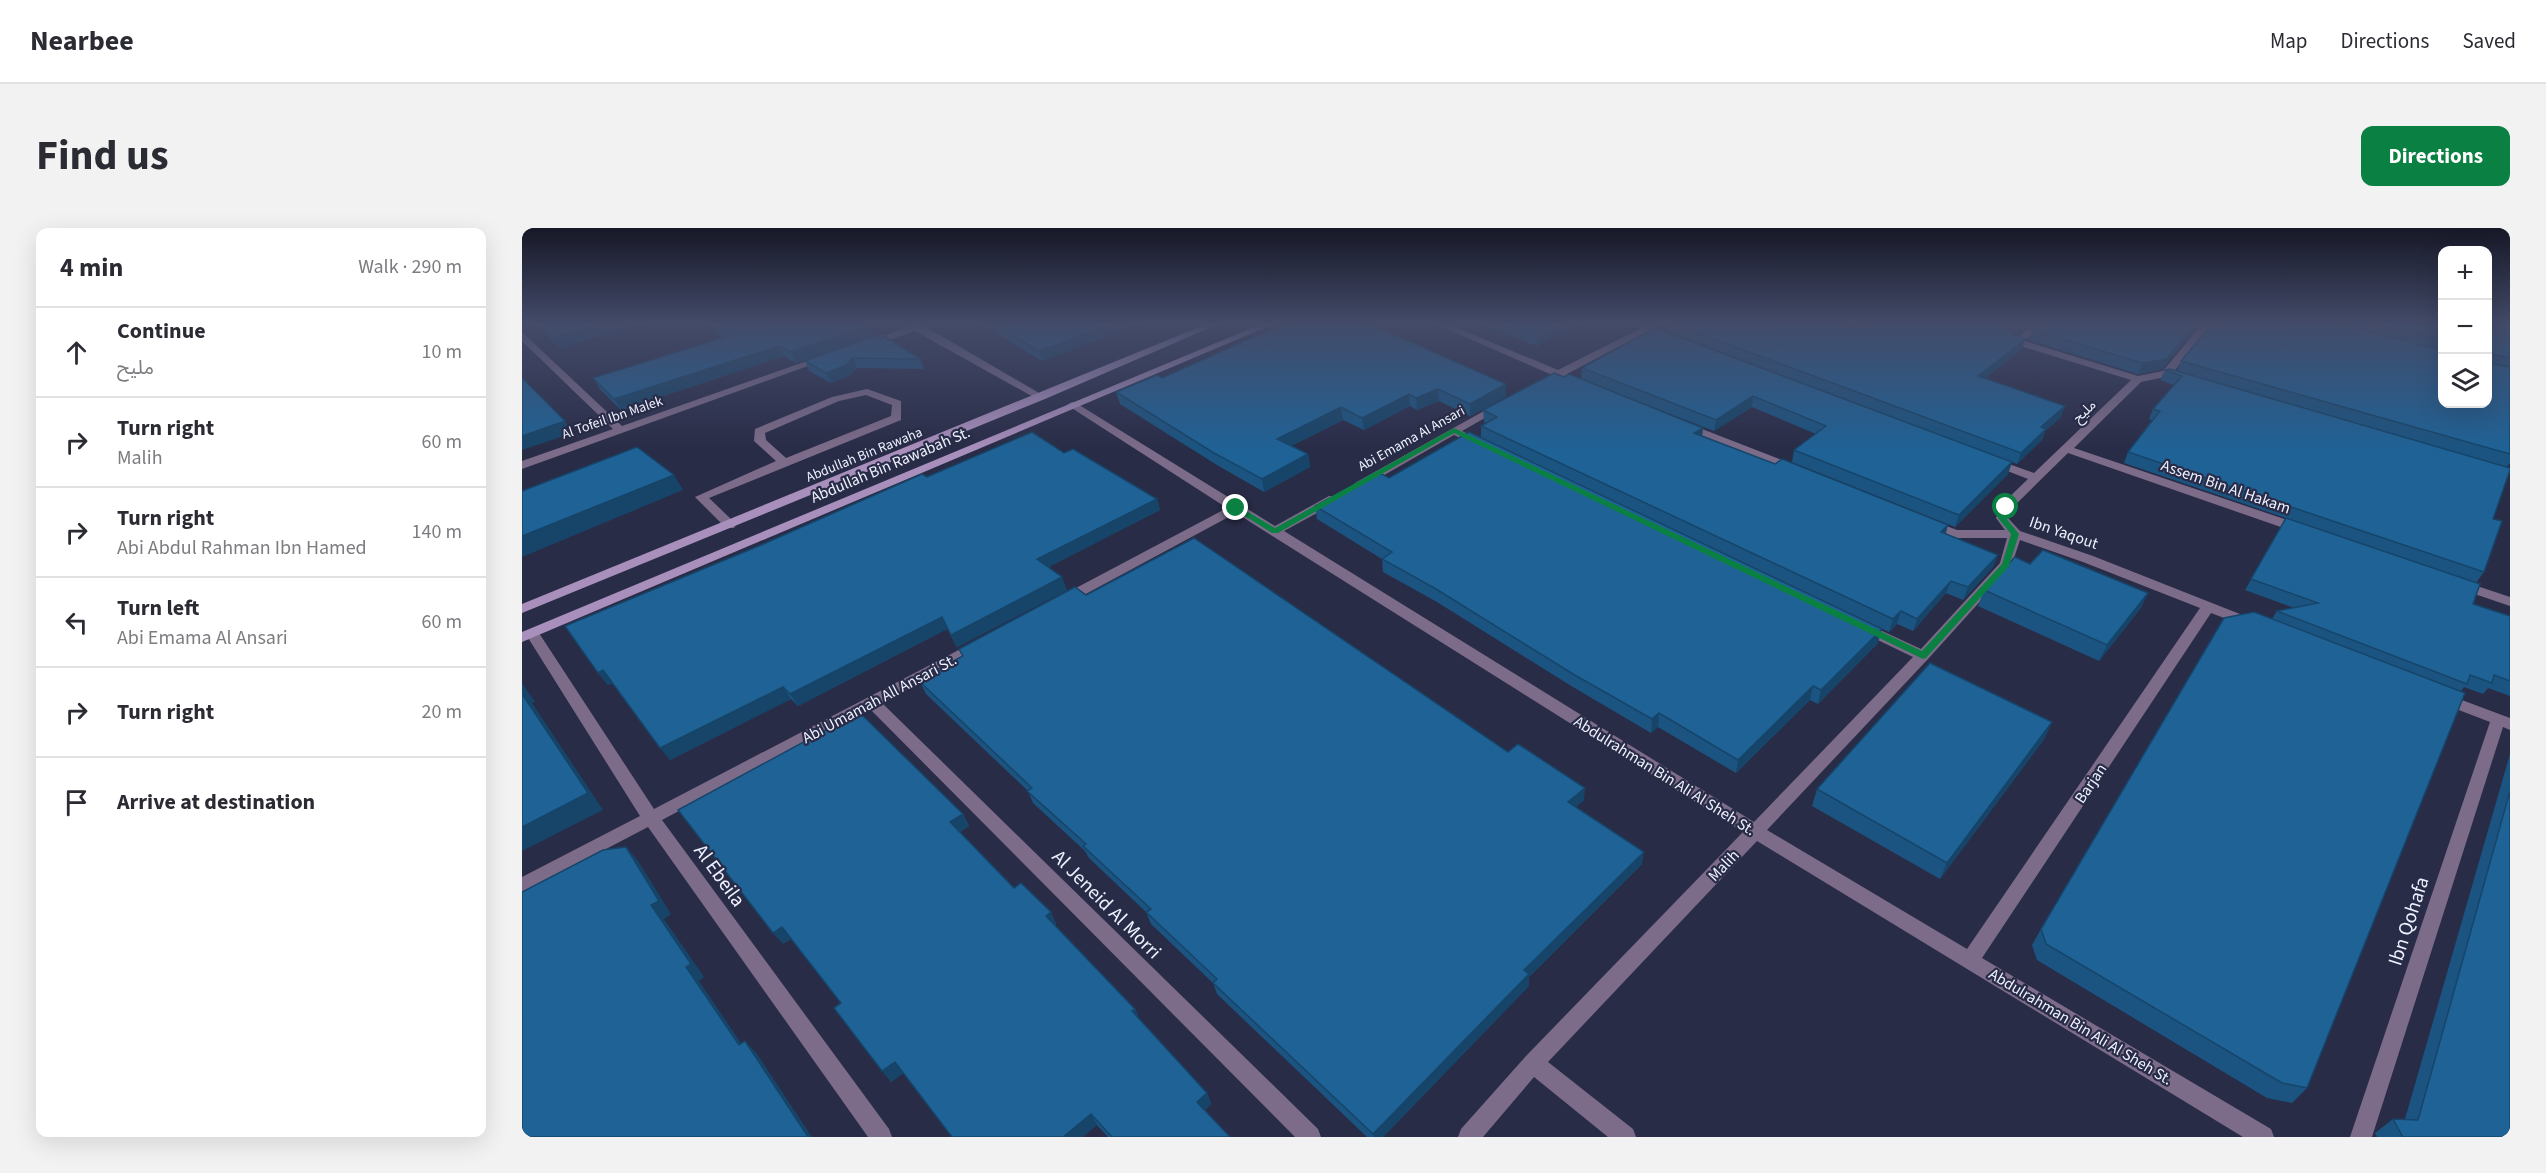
<!DOCTYPE html>
<meta charset="utf-8">
<style>
:root{--surface:#fff;--page:#f2f2f3;--text:#2b2b33;--muted:#7c7c81;--line:#e1e1e2;--accent:#0b8043}
body{margin:0;font-family:"Source Sans 3","Noto Sans Arabic",sans-serif;background:var(--page);color:var(--text)}
.controls{position:absolute;right:18px;top:18px;display:grid;overflow:hidden;border-radius:12px;box-shadow:0 6px 24px #0002}
.controls button{width:54px;height:54px;display:grid;place-items:center;padding:0;border:0;border-bottom:2px solid var(--line);background:var(--surface);color:var(--text);font:30px sans-serif}
.stop{position:absolute;width:18px;height:18px;margin:-14px;border:4px solid #0b8043;border-radius:50%;background:#fff}
.stop.end{background:#0b8043;border-color:#fff;box-shadow:0 2px 6px #0008}
.list{margin:0;padding:0;list-style:none}
h2{display:flex;justify-content:space-between;align-items:center;height:78px;margin:0;padding:0 24px;font-size:26px}
h2 small{font-size:20px;font-weight:400;color:var(--muted)}
.list li{display:grid;grid-template-columns:39px 1fr auto;gap:18px;align-items:center;box-sizing:border-box;height:90px;padding:0 24px;border-top:2px solid var(--line)}
.list b{display:block;font-size:22px;white-space:nowrap}
.list p{margin:0;font-size:20px;white-space:nowrap;color:var(--muted)}
.list em{font-size:20px;font-style:normal;color:var(--muted)}
.icon{flex:none;width:33px;height:33px;fill:none;stroke:currentColor;stroke-width:2;stroke-linecap:round;stroke-linejoin:round}
.map{position:relative;flex:none;width:1988px;height:909px;overflow:hidden;border-radius:12px}
header{display:flex;align-items:center;gap:36px;box-sizing:border-box;height:84px;padding:0 30px;background:var(--surface);border-bottom:2px solid var(--line)}
header strong{font-size:28px}
nav{display:flex;gap:33px;margin-inline-start:auto;font-size:21px}
.intro{display:flex;align-items:center;justify-content:space-between;box-sizing:border-box;height:144px;padding:0 36px}
h1{margin:0;font-size:42px}
.button{padding:15px 27px;border-radius:12px;background:var(--accent);color:#fff;font-size:21px;font-weight:700}
main{display:flex;gap:36px;padding:0 36px}
aside{flex:1;background:var(--surface);border-radius:12px;box-shadow:0 6px 24px #0002}
.map>svg:first-child{display:block}
.lines{fill:none;stroke-linecap:round;stroke-linejoin:round}
.street{fill:#7d6c89;fill-rule:evenodd}
.secondary{fill:#a98fbc;fill-rule:evenodd}
.wall{fill:#1b5481}
.shaded-wall{fill:#164569}
.building{fill:#1f6296;stroke:#164569;stroke-width:1.5}
.route{fill:#0b8043}
.labels{text-anchor:middle;stroke-width:4.5;stroke-linejoin:round;paint-order:stroke}
.far-street-label{font-size:14px;fill:#eef1ff;stroke:#292c47}
.street-label{font-size:16px;fill:#eef1ff;stroke:#292c47}
.near-street-label{font-size:20px;fill:#eef1ff;stroke:#292c47}
</style>
<header>
<strong>Nearbee</strong>
<nav><a>Map</a><a>Directions</a><a>Saved</a></nav>
</header>
<div class="intro"><h1>Find us</h1><a class="button">Directions</a></div>
<main>
<aside>
<h2>4 min<small>Walk · 290 m</small></h2>
<ul class="list">
<li><svg class="icon" aria-label="ahead" viewBox="0 0 24 24"><path d="M12 20V5M6 11l6-6 6 6"/></svg><div><b>Continue</b><p>مليح</p></div><em>10 m</em></li>
<li><svg class="icon" aria-label="right" viewBox="0 0 24 24"><path d="M7 20v-9h11M14 6l5 5-5 5"/></svg><div><b>Turn right</b><p>Malih</p></div><em>60 m</em></li>
<li><svg class="icon" aria-label="right" viewBox="0 0 24 24"><path d="M7 20v-9h11M14 6l5 5-5 5"/></svg><div><b>Turn right</b><p>Abi Abdul Rahman Ibn Hamed</p></div><em>140 m</em></li>
<li><svg class="icon" aria-label="left" viewBox="0 0 24 24"><path d="M17 20v-9H6M10 6l-5 5 5 5"/></svg><div><b>Turn left</b><p>Abi Emama Al Ansari</p></div><em>60 m</em></li>
<li><svg class="icon" aria-label="right" viewBox="0 0 24 24"><path d="M7 20v-9h11M14 6l5 5-5 5"/></svg><div><b>Turn right</b></div><em>20 m</em></li>
<li><svg class="icon" aria-label="arrive" viewBox="0 0 24 24"><path d="M6 21V4h12l-3 4 3 4H6"/></svg><div><b>Arrive at destination</b></div></li>
</ul>
</aside>
<div class="map">
<svg width="1988" height="909" viewBox="0 0 1988 909">
<rect width="100%" height="100%" fill="#292c47"/>
<g class="lines">
<g class="street">
<polygon points="387,95 397,95 524,169 519,172 515,171 393,103 349,118 340,116 388,98"/>
<polygon points="911,95 923,95 1036,142 1129,95 1141,95 1045,146 1063,154 1063,158 1059,159 1037,150 1027,151 1028,146"/>
<path d="M 1465,95 L 1480,95 L 1496,109 L 1513,95 L 1523,95 L 1503,113 L 1616,148 L 1641,143 L 1681,95 L 1691,95 L 1648,148 L 1619,154 L 1552,220 L 1783,298 L 1784,301 L 1783,304 L 1773,304 L 1546,225 L 1490,280 L 1486,290 L 1498,303 L 1571,328 L 1733,392 L 1735,395 L 1728,400 L 1689,385 L 1460,730 L 1749,901 L 1752,909 L 1721,909 L 1235,613 L 1026,834 L 1111,901 L 1114,909 L 1086,909 L 1012,849 L 961,909 L 936,909 L 939,901 L 1004,828 L 1221,604 L 714,285 L 547,375 L 537,375 L 535,372 L 537,369 L 705,280 L 545,177 L 550,174 L 554,175 L 753,298 L 807,268 L 815,268 L 817,271 L 815,274 L 762,303 L 1232,594 L 1391,429 L 1335,402 L 1333,399 L 1335,396 L 1345,396 L 1399,421 L 1478,335 L 1485,310 L 1433,310 L 1403,299 L 1401,296 L 1403,293 L 1411,293 L 1435,302 L 1483,302 L 1474,290 L 1480,276 L 1506,251 L 1465,235 L 1465,231 L 1473,231 L 1512,245 L 1609,152 L 1492,116 L 1473,98 ZM 1498,312 L 1561,334 L 1678,380 L 1445,721 L 1245,602 L 1406,431 L 1489,339 Z"/>
<polygon points="0,104 100,198 299,128 308,130 0,241 0,233 91,201 0,113"/>
<path d="M 345,161 L 379,173 L 379,192 L 187,270 L 212,294 L 214,297 L 212,300 L 204,300 L 173,269 L 254,233 L 232,213 L 233,201 L 310,169 ZM 344,167 L 370,177 L 369,188 L 264,230 L 244,212 L 243,205 L 317,173 Z"/>
<polygon points="978,174 982,175 982,179 940,203 963,214 963,218 955,218 932,207 843,258 839,259 833,255"/>
<polygon points="1162,194 1278,239 1280,242 1274,246 1270,245 1158,199 1158,195"/>
<polygon points="1937,352 1988,369 1988,378 1932,359 1930,356 1932,353"/>
<polygon points="10,400 15,402 132,581 452,414 462,414 464,417 462,420 360,475 796,901 799,909 773,909 348,481 140,592 367,901 370,909 346,909 126,599 0,665 0,649 118,588 3,405"/>
<polygon points="1921,465 1988,490 1988,502 1981,499 1850,909 1828,909 1968,494 1916,474 1913,470"/>
</g>
<g class="secondary">
<polygon points="687,95 699,95 523,171 0,385 0,376"/>
<polygon points="742,95 754,95 0,414 0,404"/>
</g>
</g>
<g class="wall">
<polygon points="0,95 124,95 38,120 13,96 0,100"/>
<polygon points="180,95 340,95 346,98 350,109 274,135 262,128 99,182 78,161 71,150 201,110"/>
<polygon points="457,95 621,95 520,133"/>
<polygon points="954,95 1061,95 1015,118"/>
<polygon points="1145,95 1314,95 1333,101 1500,121 1463,150 1539,189 1523,203 1520,212 1495,236 1490,234 1486,246 1433,299 1270,234 1272,222 1294,206 1230,179 1192,203 1059,151 1060,140 1133,100 1412,205 1145,103"/>
<polygon points="1483,95 1510,95 1496,106"/>
<polygon points="1519,95 1678,95 1640,141 1616,146 1507,112 1511,102"/>
<polygon points="1691,95 1920,95 1920,176 1965,95 1988,95 1988,235 1985,239 1971,291 1962,344 1954,355 1951,376 1988,388 1988,468 1966,460 1961,466 1942,459 1939,463 1785,860 1770,875 1745,870 1515,732 1510,717 1519,701 1750,391 1755,383 1772,380 1723,362 1764,290 1602,235 1606,224 1630,192 1627,191 1631,181 1652,157 1638,152 1643,142 1655,143 1659,133"/>
<polygon points="358,106 398,131 402,141 335,140 328,147 309,155 287,143 283,133"/>
<polygon points="640,150 984,156 984,168 948,188 917,173 895,182 888,178 842,202 821,192 769,218 786,226 788,239 742,264 695,237 598,176 594,164"/>
<polygon points="961,182 1180,208 1253,236 1426,297 1424,306 1476,327 1471,339 1441,372 1424,365 1391,403 1375,396 1367,404 959,210 959,198 964,195 962,194"/>
<polygon points="542,225 635,271 638,282 526,339 545,362 435,419 425,401 276,478 269,471 148,532 91,455 86,457 76,445 405,249"/>
<polygon points="867,250 1356,415 1296,476 1288,472 1214,545 1136,499 1129,505 1051,459 915,374 861,344 860,331 795,291 793,278"/>
<polygon points="1508,336 1626,365 1618,381 1577,433 1456,378 1462,362"/>
<polygon points="564,367 986,524 1062,572 1054,579 1120,636 1007,749 1007,758 861,909 845,909 695,766 691,755 629,696 624,684 567,630 563,623 511,575 506,563 404,466 398,454 402,452 401,449 440,428 437,421"/>
<polygon points="1523,510 1418,651 1290,578 1295,561"/>
<polygon points="1988,526 1988,909 1855,909 1853,905 1871,891 1883,891"/>
<polygon points="441,586 447,598 438,604 492,660 529,684 534,696 533,697 613,781 618,792 685,865 689,876 683,882 708,909 586,909 575,897 381,845 369,854 319,775 269,711 261,716"/>
</g>
<g class="shaded-wall">
<polygon points="0,95 11,95 13,96 0,100"/>
<polygon points="82,95 124,95 38,120 31,110"/>
<polygon points="593,95 621,95 520,133 517,123"/>
<polygon points="1044,95 1061,95 1015,118 1016,109"/>
<polygon points="1501,95 1510,95 1496,106 1499,96"/>
<polygon points="1675,95 1678,95 1640,141 1616,146 1620,135"/>
<polygon points="346,98 350,109 274,135 269,124"/>
<polygon points="1504,111 1500,121 1453,159 1456,148"/>
<polygon points="257,118 262,128 99,182 92,171"/>
<polygon points="331,130 335,140 328,147 309,155 304,145"/>
<polygon points="984,156 984,168 948,188 948,176"/>
<polygon points="916,161 917,173 895,182 894,170"/>
<polygon points="887,166 888,178 842,202 840,190"/>
<polygon points="1231,168 1230,179 1192,203 1194,192"/>
<polygon points="1543,178 1539,189 1523,203 1520,212 1495,236 1499,225 1519,199"/>
<polygon points="819,179 821,192 758,223 755,211"/>
<polygon points="43,193 50,205 0,222 0,208"/>
<polygon points="1181,200 1180,211 1172,205"/>
<polygon points="786,226 788,239 742,264 740,251"/>
<polygon points="1490,234 1486,246 1433,299 1437,287"/>
<polygon points="152,247 161,262 0,329 0,308"/>
<polygon points="635,271 638,282 519,343 515,331"/>
<polygon points="1426,297 1422,309 1419,304"/>
<polygon points="1476,327 1471,339 1441,372 1446,359"/>
<polygon points="540,349 545,362 435,419 429,407"/>
<polygon points="1429,353 1424,365 1391,403 1395,391"/>
<polygon points="1626,365 1618,381 1577,433 1585,417"/>
<polygon points="1379,383 1375,396 1367,404 1371,391"/>
<polygon points="420,389 425,401 276,478 268,466"/>
<polygon points="1360,401 1356,415 1296,476 1299,462"/>
<polygon points="81,442 91,455 86,457 76,445"/>
<polygon points="0,455 13,474 10,475 81,582 0,623"/>
<polygon points="1291,458 1288,472 1214,545 1216,532"/>
<polygon points="261,459 269,471 148,532 138,520"/>
<polygon points="1137,485 1136,499 1129,505 1130,491"/>
<polygon points="1530,494 1523,510 1418,651 1425,635"/>
<polygon points="1063,560 1062,572 1046,586 1046,574"/>
<polygon points="441,586 447,598 434,606 428,594"/>
<polygon points="104,619 116,633 149,686 142,691 182,749 177,753 229,830 217,817 164,739 129,677"/>
<polygon points="1122,624 1120,636 1007,749 1007,758 861,909 852,909 851,906 1002,742"/>
<polygon points="529,684 534,696 530,700 524,688"/>
<polygon points="260,699 269,711 261,716 251,705"/>
<polygon points="613,781 618,792 610,783"/>
<polygon points="223,813 235,826 290,909 286,909"/>
<polygon points="373,834 381,845 369,854 360,843"/>
<polygon points="685,865 689,876 679,885 675,874"/>
<polygon points="569,886 575,897 561,909 541,909"/>
</g>
<g class="building">
<polygon points="15,95 82,95 31,110"/>
<polygon points="189,95 340,95 346,98 269,124 257,118 92,171 71,150 207,108"/>
<polygon points="469,95 593,95 517,123"/>
<polygon points="764,95 845,95 984,156 948,176 916,161 894,170 887,166 840,190 819,179 755,211 786,226 740,251 692,225 594,164 635,147 640,150"/>
<polygon points="977,95 1044,95 1016,109"/>
<polygon points="1149,95 1314,95 1333,101 1342,95 1477,95 1494,108 1504,111 1456,148 1543,178 1519,199 1524,201 1499,225"/>
<polygon points="1519,95 1675,95 1644,131 1620,135 1511,102"/>
<polygon points="1691,95 1814,95 1920,122 1920,176 1965,176 1965,95 1988,95 1988,130 1971,126 1972,136 1988,139 1988,226 1659,133"/>
<polygon points="1849,95 1920,95 1920,112"/>
<polygon points="1133,100 1490,234 1437,287 1272,222 1304,198 1231,168 1194,192 1060,140"/>
<polygon points="358,106 398,131 331,130 324,137 304,145 283,133"/>
<polygon points="1648,141 1988,240 1988,242 1971,291 1980,293 1962,344 1606,224 1638,183 1631,181 1660,148 1643,142"/>
<polygon points="1032,145 1042,149 1047,146 1181,200 1172,205 1253,236 1260,231 1426,297 1419,304 1476,327 1446,359 1429,353 1395,391 1379,383 1371,391 959,198 975,189 961,182"/>
<polygon points="0,150 43,193 0,208"/>
<polygon points="510,204 542,225 551,221 635,271 515,331 540,349 429,407 420,389 268,466 261,459 138,520 81,442 76,445 43,398 239,317 400,246 405,249"/>
<polygon points="947,204 1360,401 1299,462 1291,458 1216,532 1137,485 1130,491 1051,446 914,361 860,331 870,324 793,278 856,244 867,250"/>
<polygon points="115,219 152,247 0,308 0,263"/>
<polygon points="1764,290 1958,356 1951,376 1988,388 1988,453 1972,447 1970,455 1948,447 1945,456 1755,383 1796,375 1729,351"/>
<polygon points="672,310 986,524 996,516 1063,560 1046,574 1122,624 1002,742 1007,746 851,906 691,755 695,751 624,684 629,681 561,618 564,616 505,563 510,560 398,454 403,451 401,449 441,428 437,421 553,359 564,367"/>
<polygon points="1521,322 1626,365 1585,417 1462,362 1493,329 1508,336"/>
<polygon points="1732,384 1943,465 1785,860 1760,855 1524,716 1519,701 1702,390"/>
<polygon points="1408,435 1530,494 1425,635 1295,561"/>
<polygon points="0,466 66,565 0,599"/>
<polygon points="337,484 441,586 428,594 492,660 499,655 529,684 524,688 613,781 610,783 685,865 675,874 708,909 590,909 569,886 541,909 430,909 373,834 360,843 312,780 319,775 260,699 251,705 156,582"/>
<polygon points="1988,563 1988,909 1881,909 1871,891 1896,892"/>
<polygon points="104,619 137,673 129,677 169,736 164,739 217,817 223,813 286,909 0,909 0,664 81,622"/>
</g>
<linearGradient id="sky" x2="0" y2="1"><stop stop-color="#171827"/><stop offset="0.43" stop-color="#434b69"/><stop offset="1" stop-color="#434b69" stop-opacity="0"/></linearGradient>
<rect width="1988" height="222" fill="url(#sky)"/>
<polygon class="route" points="932,200 1400,423 1480,336 1489,306 1476,290 1481,277 1488,279 1484,290 1497,306 1487,338 1404,430 1401,431 932,205 756,305 750,305 710,280 716,278 753,300"/>
<g class="labels">
<g class="far-street-label">
<text transform="translate(1562 183) rotate(-44)" y="5">مليح</text>
<text transform="translate(90 189) rotate(-19)" y="5">Al Tofeil Ibn Malek</text>
<text transform="translate(889 210) rotate(-29)" y="5">Abi Emama Al Ansari</text>
<text transform="translate(342 226) rotate(-22)" y="5">Abdullah Bin Rawaha</text>
</g>
<g class="street-label">
<text transform="translate(368 236) rotate(-23)" y="6">Abdullah Bin Rawabah St.</text>
<text transform="translate(1704 258) rotate(19)" y="6">Assem Bin Al Hakam</text>
<text transform="translate(1542 304) rotate(19)" y="6">Ibn Yaqout</text>
<text transform="translate(357 470) rotate(-28)" y="6">Abi Umamah All Ansari St.</text>
<text transform="translate(1143 547) rotate(32)" y="6">Abdulrahman Bin Ali Al Sheh St.</text>
<text transform="translate(1568 555) rotate(-56)" y="6">Barjan</text>
<text transform="translate(1201 637) rotate(-46)" y="6">Malih</text>
<text transform="translate(1559 798) rotate(31)" y="6">Abdulrahman Bin Ali Al Sheh St.</text>
</g>
<g class="near-street-label">
<text transform="translate(198 647) rotate(54)" y="7">Al Ebeila</text>
<text transform="translate(585 676) rotate(45)" y="7">Al Jeneid Al Morri</text>
<text transform="translate(1886 693) rotate(-72)" y="7">Ibn Qohafa</text>
</g>
</g>
</svg>
<div class="controls">
<button>+</button>
<button>−</button>
<button><svg class="icon" aria-label="layers" viewBox="0 0 24 24"><path d="M12 4l9 5-9 5-9-5zM3 14l9 5 9-5"/></svg></button>
</div>
<div class="stop" style="left:1484px;top:279px"></div>
<div class="stop end" style="left:714px;top:280px"></div>
</div>
</main>
